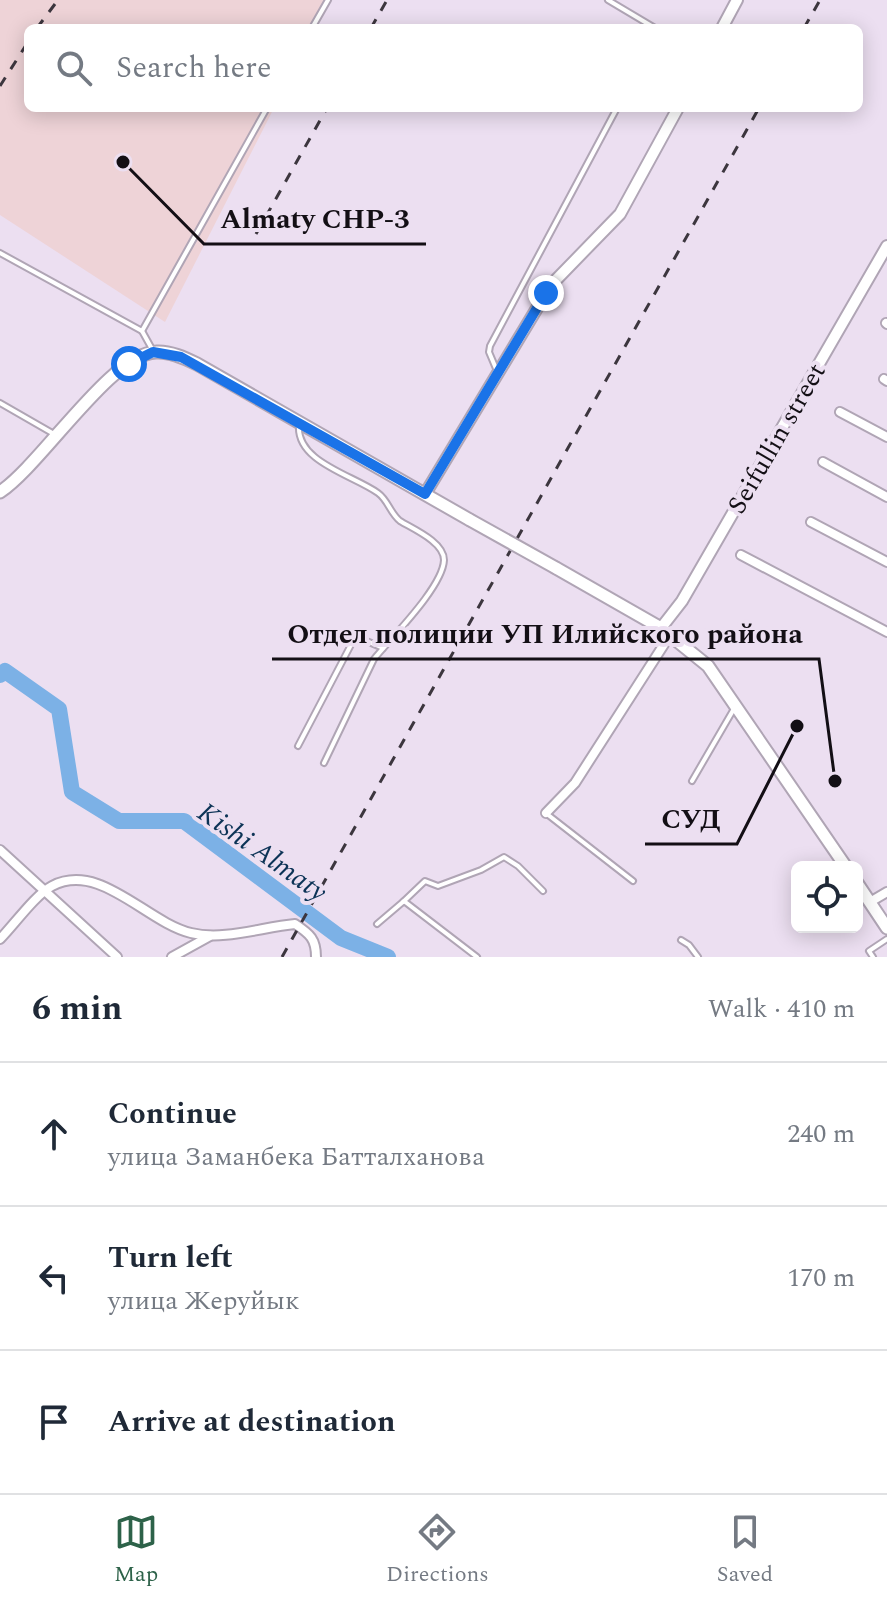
<!DOCTYPE html>
<meta charset="utf-8">
<style>
:root{--surface:#fff;--page:#f6f6f7;--text:#1f2937;--muted:#747a83;--line:#e0e1e3;--accent:#2d6249}
body{margin:0;font-family:Spectral,serif;background:var(--page);color:var(--text)}
.controls{position:absolute;right:24px;bottom:24px;display:grid;overflow:hidden;border-radius:12px;box-shadow:0 4px 20px #0003}
.controls button{width:72px;height:72px;display:grid;place-items:center;padding:0;border:0;border-bottom:2px solid var(--line);background:var(--surface);color:var(--text);font:40px sans-serif}
.stop{position:absolute;width:24px;height:24px;margin:-18px;border:6px solid #1a73e8;border-radius:50%;background:#fff}
.stop.end{background:#1a73e8;border-color:#fff;box-shadow:0 2px 8px #0008}
.list{margin:0;padding:0;list-style:none}
h2{display:flex;justify-content:space-between;align-items:center;height:104px;margin:0;padding:0 32px;font-size:34px}
h2 small{font-size:26px;font-weight:400;color:var(--muted)}
.list li{display:grid;grid-template-columns:52px 1fr auto;gap:24px;align-items:center;box-sizing:border-box;height:144px;padding:0 32px;border-top:2px solid var(--line)}
.list b{display:block;font-size:30px;white-space:nowrap}
.list p{margin:0;font-size:26px;white-space:nowrap;color:var(--muted)}
.list em{font-size:26px;font-style:normal;color:var(--muted)}
.icon{flex:none;width:44px;height:44px;fill:none;stroke:currentColor;stroke-width:2;stroke-linecap:round;stroke-linejoin:round}
.map{position:relative;flex:none;width:887px;height:957px;overflow:hidden}
.search{position:absolute;background:var(--surface);box-shadow:0 4px 20px #0003;left:24px;right:24px;top:24px;height:88px;display:flex;align-items:center;gap:20px;box-sizing:border-box;padding:0 28px;border-radius:12px;color:var(--muted);font-size:30px}
.sheet{height:536px;background:var(--surface)}
nav{display:flex;justify-content:space-around;align-items:center;box-sizing:border-box;height:112px;border-top:2px solid var(--line);background:var(--surface);font-size:22px;color:var(--muted)}
nav a{display:grid;justify-items:center;gap:4px}
nav .on{color:var(--accent)}
.map>svg:first-child{display:block}
.industrial{fill:#eed3d7}
.lines{fill:none;stroke-linecap:round;stroke-linejoin:round}
.river{stroke:#7cb1e6;stroke-width:16}
.service-casing{stroke:#b0a5b5;stroke-width:8}
.minor-casing{stroke:#b0a5b5;stroke-width:12}
.tertiary-casing{stroke:#b0a5b5;stroke-width:14}
.secondary-casing{stroke:#b0a5b5;stroke-width:15}
.service{stroke:#fff;stroke-width:4}
.minor{stroke:#fff;stroke-width:8}
.tertiary{stroke:#fff;stroke-width:10}
.secondary{stroke:#fff;stroke-width:11}
.rail{stroke:#3c363e;stroke-width:3;stroke-dasharray:10 10;stroke-linecap:butt}
.secondary-bridge-casing{stroke:#b0a5b5;stroke-width:15;stroke-linecap:butt}
.secondary-bridge{stroke:#fff;stroke-width:11}
.route{stroke:#1a73e8;stroke-width:10}
.labels{text-anchor:middle;stroke-width:8;stroke-linejoin:round;paint-order:stroke}
.street-label{font-size:26px;fill:#130f15;stroke:#ecdff1}
.water-label{font-size:28px;font-style:italic;fill:#0c3356;stroke:#ecdff1}
.leader{fill:none;stroke:#130f15;stroke-width:3}
.callout-dot{fill:#130f15;stroke:#ecdff1;stroke-width:3}
.callout-label{font-size:28px;text-anchor:middle;font-weight:bold;fill:#130f15;stroke:#ecdff1;stroke-width:8;stroke-linejoin:round;paint-order:stroke}
</style>
<div class="map">
<svg width="887" height="957" viewBox="0 0 887 957">
<rect width="100%" height="100%" fill="#ecdff1"/>
<polygon class="industrial" points="0,0 329,0 315,28 28,28 28,108 274,108 165,322 0,215"/>
<g class="lines">
<polyline class="river" points="0,675 5,671 59,709 72,792 119,821 184,821 341,938 388,957"/>
<defs>
<g id="service">
<polyline points="608,0 655,28"/>
<polyline points="312,28 328,0"/>
<polyline points="0,253 142,331 152,349"/>
<polyline points="142,331 267,108"/>
<polyline points="497,371 489,352 490,346 617,108"/>
<polyline points="0,403 54,434"/>
<path d="M 299,425 C 296,462 353,475 378,493 C 388,500 390,513 400,521 C 413,529 444,542 444,560 C 443,587 391,638 374,659 L 324,763"/>
<polyline points="298,746 354,639 357,637 383,648"/>
<polyline points="692,781 735,707"/>
<polyline points="547,814 633,881"/>
<polyline points="403,902 425,881 438,886 481,870 504,857 518,866 543,891"/>
<polyline points="377,924 404,901 477,957"/>
<polyline points="681,940 689,945 698,957"/>
<polyline points="873,957 869,951 887,939"/>
</g>
<g id="minor">
<polyline points="886,323 887,324"/>
<polyline points="884,379 887,381"/>
<polyline points="840,412 887,437"/>
<polyline points="823,462 887,497"/>
<polyline points="811,522 887,562"/>
<polyline points="741,555 887,632"/>
<polyline points="546,813 575,783 670,635"/>
<polyline points="0,850 117,957"/>
<polyline points="870,902 887,892"/>
<path d="M 0,939 C 14,925 35,895 52,886 C 100,861 146,922 191,933 C 224,941 262,927 295,924 C 310,934 316,939 316,957"/>
<polyline points="172,957 210,936"/>
</g>
<g id="tertiary">
<polyline points="722,28 737,0"/>
<polyline points="425,494 551,285 620,214 678,108"/>
<polyline points="661,628 682,601 887,246"/>
</g>
<g id="secondary">
<path d="M 0,492 C 41,465 111,354 156,352 C 170,351 185,358 197,364 L 470,520"/>
<polyline points="556,568 661,628 708,666 846,867"/>
<polyline points="857,883 887,928"/>
</g>
</defs>
<use href="#service" class="service-casing"/>
<use href="#minor" class="minor-casing"/>
<use href="#tertiary" class="tertiary-casing"/>
<use href="#secondary" class="secondary-casing"/>
<use href="#service" class="service"/>
<use href="#minor" class="minor"/>
<use href="#tertiary" class="tertiary"/>
<use href="#secondary" class="secondary"/>
<g class="rail">
<polyline points="37,28 58,0"/>
<polyline points="371,28 387,0"/>
<polyline points="804,28 820,0"/>
<polyline points="0,86 28,42"/>
<polyline points="256,234 327,108"/>
<polyline points="282,957 759,108"/>
</g>
<defs>
<polyline id="secondary-bridge" points="470,520 556,568"/>
</defs>
<use href="#secondary-bridge" class="secondary-bridge-casing"/>
<use href="#secondary-bridge" class="secondary-bridge"/>
</g>
<g class="lines">
<polyline class="route" points="129,364 153,352 181,357 425,494 546,293"/>
</g>
<g class="labels">
<g class="street-label">
<text transform="translate(776 438) rotate(-60)" y="9">Seifullin street</text>
</g>
<g class="water-label">
<text transform="translate(263 851) rotate(35)" y="10">Kіshі Almaty</text>
</g>
</g>
<path class="leader" d="M123 162L204 244H426M835 781L819 659H272M797 726L737 844H645"/>
<g class="callout-dot">
<circle cx="123" cy="162" r="8"/>
<circle cx="835" cy="781" r="8"/>
<circle cx="797" cy="726" r="8"/>
</g>
<g class="callout-label">
<text x="315" y="228">Almaty CHP-3</text>
<text x="545" y="643">Отдел полиции УП Илийского района</text>
<text x="691" y="828">СУД</text>
</g>
</svg>
<div class="controls">
<button><svg class="icon" aria-label="locate" viewBox="0 0 24 24"><circle cx="12" cy="12" r="6"/><path d="M12 2v4M12 18v4M2 12h4M18 12h4"/></svg></button>
</div>
<div class="stop" style="left:129px;top:364px"></div>
<div class="stop end" style="left:546px;top:293px"></div>
<div class="search"><svg class="icon" aria-label="search" viewBox="0 0 24 24"><circle cx="10" cy="10" r="6"/><path d="M15 15l6 6"/></svg>Search here</div>
</div>
<section class="sheet">
<h2>6 min<small>Walk · 410 m</small></h2>
<ul class="list">
<li><svg class="icon" aria-label="ahead" viewBox="0 0 24 24"><path d="M12 20V5M6 11l6-6 6 6"/></svg><div><b>Continue</b><p>улица Заманбека Батталханова</p></div><em>240 m</em></li>
<li><svg class="icon" aria-label="left" viewBox="0 0 24 24"><path d="M17 20v-9H6M10 6l-5 5 5 5"/></svg><div><b>Turn left</b><p>улица Жеруйык</p></div><em>170 m</em></li>
<li><svg class="icon" aria-label="arrive" viewBox="0 0 24 24"><path d="M6 21V4h12l-3 4 3 4H6"/></svg><div><b>Arrive at destination</b></div></li>
</ul>
</section>
<nav>
<a class="on"><svg class="icon" aria-label="map" viewBox="0 0 24 24"><path d="M3 6l6-2 6 2 6-2v14l-6 2-6-2-6 2zM9 4v14M15 6v14"/></svg>Map</a>
<a><svg class="icon" aria-label="directions" viewBox="0 0 24 24"><path d="M12 3l9 9-9 9-9-9zM9 14v-3h6M13 9l2 2-2 2"/></svg>Directions</a>
<a><svg class="icon" aria-label="saved" viewBox="0 0 24 24"><path d="M7 4h10v16l-5-4-5 4z"/></svg>Saved</a>
</nav>
